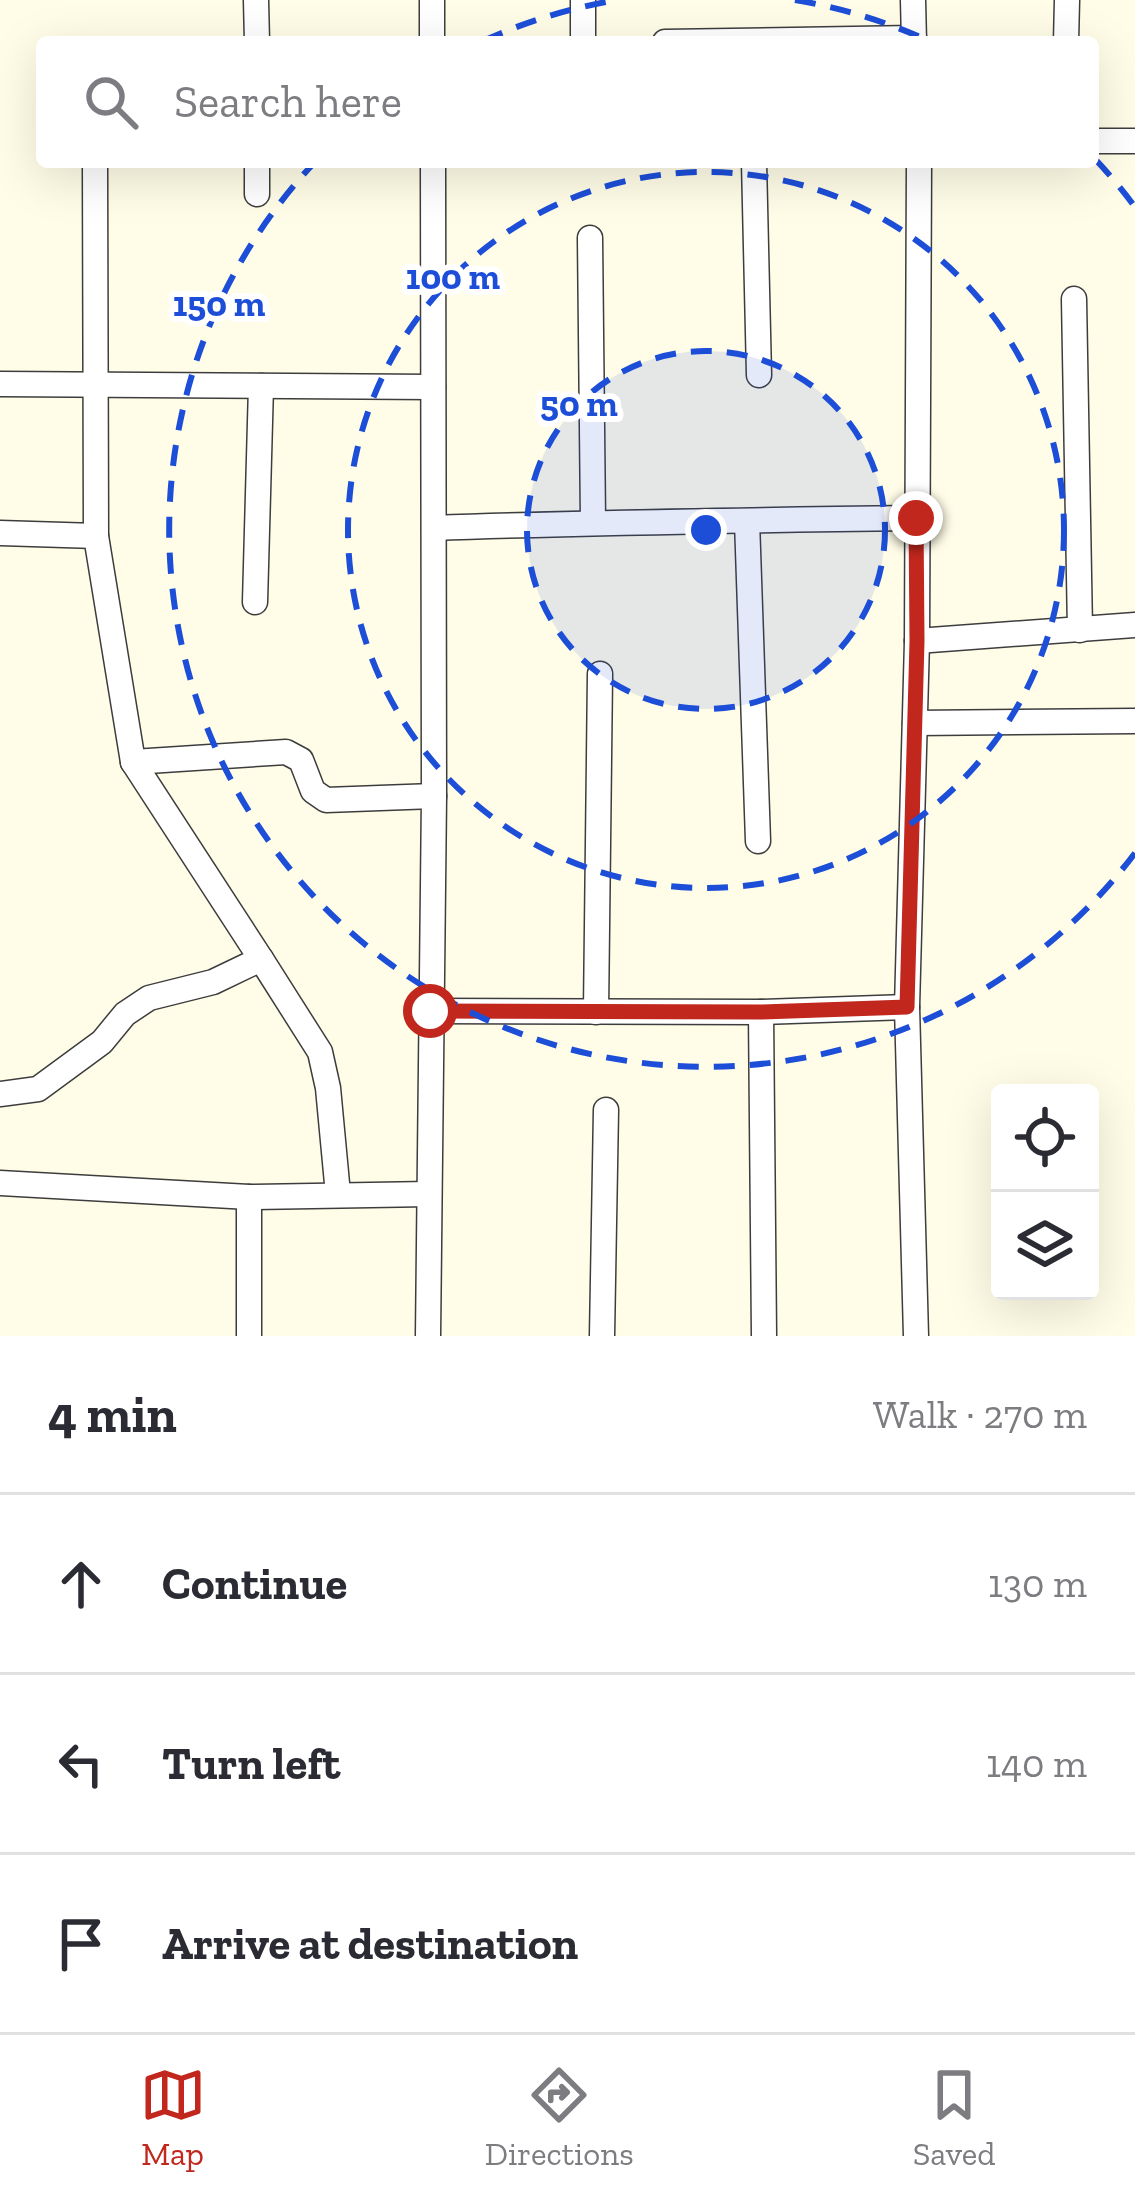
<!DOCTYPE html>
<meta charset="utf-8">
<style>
:root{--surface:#fff;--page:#f2f2f3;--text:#2b2b33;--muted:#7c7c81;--line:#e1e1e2;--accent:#c1271c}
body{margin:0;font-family:"Zilla Slab",serif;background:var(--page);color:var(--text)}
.controls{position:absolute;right:36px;bottom:36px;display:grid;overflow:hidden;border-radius:12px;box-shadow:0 12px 48px #0002}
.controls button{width:108px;height:108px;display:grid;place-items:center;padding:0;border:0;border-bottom:3px solid var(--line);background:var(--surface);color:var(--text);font:60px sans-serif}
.stop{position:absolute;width:36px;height:36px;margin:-27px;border:9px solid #c1271c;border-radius:50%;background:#fff}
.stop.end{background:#c1271c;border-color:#fff;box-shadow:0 3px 12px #0008}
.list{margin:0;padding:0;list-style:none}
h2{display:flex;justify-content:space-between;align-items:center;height:156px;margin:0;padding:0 48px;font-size:51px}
h2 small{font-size:39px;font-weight:400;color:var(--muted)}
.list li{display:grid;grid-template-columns:78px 1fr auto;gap:36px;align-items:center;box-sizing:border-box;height:180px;padding:0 48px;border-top:3px solid var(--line)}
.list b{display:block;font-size:45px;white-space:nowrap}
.list em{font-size:39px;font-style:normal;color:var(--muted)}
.icon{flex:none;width:66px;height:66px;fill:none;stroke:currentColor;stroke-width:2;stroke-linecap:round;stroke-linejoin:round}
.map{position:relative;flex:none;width:1135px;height:1336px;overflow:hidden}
.search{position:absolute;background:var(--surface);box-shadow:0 12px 48px #0002;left:36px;right:36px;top:36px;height:132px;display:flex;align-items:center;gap:30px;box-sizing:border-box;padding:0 42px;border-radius:12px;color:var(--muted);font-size:45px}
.sheet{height:696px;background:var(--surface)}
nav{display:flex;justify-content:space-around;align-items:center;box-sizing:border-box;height:168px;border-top:3px solid var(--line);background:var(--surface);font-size:33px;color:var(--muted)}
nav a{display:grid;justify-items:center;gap:6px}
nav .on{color:var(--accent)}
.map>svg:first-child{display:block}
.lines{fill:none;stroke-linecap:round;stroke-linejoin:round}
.minor-casing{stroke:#3d3d3d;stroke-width:27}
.minor{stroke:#fff;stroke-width:24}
.route{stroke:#c1271c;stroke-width:15}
.ring{fill:none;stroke:#1d4ed8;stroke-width:6;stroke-dasharray:21 15}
.centre{fill:#1d4ed8;stroke:#fff;stroke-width:6}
.ring-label{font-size:36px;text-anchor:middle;font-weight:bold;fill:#1d4ed8;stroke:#fff;stroke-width:12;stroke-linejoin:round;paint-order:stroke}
</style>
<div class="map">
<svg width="1135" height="1336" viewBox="0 0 1135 1336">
<rect width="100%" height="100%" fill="#fffde7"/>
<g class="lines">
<defs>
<g id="minor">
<polyline points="256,0 257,42"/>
<polyline points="432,0 432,42"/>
<polyline points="583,0 583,42"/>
<polyline points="913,0 914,42"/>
<polyline points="665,42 914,38"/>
<polyline points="1066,42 1067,0"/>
<polyline points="1093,141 1135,141"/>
<polyline points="257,162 257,194"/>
<polyline points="754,162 759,375"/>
<polyline points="590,238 593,522"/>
<polyline points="1074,299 1080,630"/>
<polyline points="0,384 433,387"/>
<polyline points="747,521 758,841"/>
<path d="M 434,528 C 595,522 755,520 916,518"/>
<polyline points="0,533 96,536 95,162"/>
<polyline points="255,602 261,386"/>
<polyline points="917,641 1135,625"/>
<polyline points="915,723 1135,721"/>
<polyline points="133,762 286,752 301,760 313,791 326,800 434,796"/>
<polyline points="261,959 320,1052 328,1088 338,1194"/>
<polyline points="430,1011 761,1012 907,1007"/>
<polyline points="596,1012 600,674"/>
<polyline points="761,1012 764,1336"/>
<polyline points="0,1094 38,1089 102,1042 125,1014 149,998 213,982 261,959 133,762 96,536"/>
<polyline points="0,1183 249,1197 429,1194"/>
<polyline points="249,1336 249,1197"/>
<polyline points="428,1336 434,796 433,162"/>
<polyline points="602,1336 606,1110"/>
<polyline points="916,1336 907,1007 917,641 919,162"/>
</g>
</defs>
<use href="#minor" class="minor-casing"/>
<use href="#minor" class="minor"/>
</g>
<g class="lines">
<polyline class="route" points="430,1011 761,1012 907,1007 917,641 916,518"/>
</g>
<circle cx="706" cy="530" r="179" fill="#1d4ed8" fill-opacity=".12"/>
<g class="ring">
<circle cx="706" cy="530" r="179"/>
<circle cx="706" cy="530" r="358"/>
<path d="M1135 853A537 537 0 1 1 313 164M483 41A537 537 0 0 1 617 0M795 0A537 537 0 0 1 929 41M1096 160A537 537 0 0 1 1135 207"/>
</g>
<circle cx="706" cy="530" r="18" class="centre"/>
<g class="ring-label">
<text x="453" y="289">100 m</text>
<text x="219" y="316">150 m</text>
<text x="579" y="416">50 m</text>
</g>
</svg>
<div class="controls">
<button><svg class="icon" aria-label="locate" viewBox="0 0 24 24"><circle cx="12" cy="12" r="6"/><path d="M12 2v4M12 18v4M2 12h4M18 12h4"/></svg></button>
<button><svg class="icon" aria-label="layers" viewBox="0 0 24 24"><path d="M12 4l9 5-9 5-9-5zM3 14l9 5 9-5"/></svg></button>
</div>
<div class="stop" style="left:430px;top:1011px"></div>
<div class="stop end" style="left:916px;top:518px"></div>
<div class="search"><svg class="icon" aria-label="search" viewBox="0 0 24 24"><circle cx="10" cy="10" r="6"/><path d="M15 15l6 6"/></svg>Search here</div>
</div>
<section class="sheet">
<h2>4 min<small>Walk · 270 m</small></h2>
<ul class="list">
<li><svg class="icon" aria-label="ahead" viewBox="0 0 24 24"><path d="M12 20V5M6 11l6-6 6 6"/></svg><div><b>Continue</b></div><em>130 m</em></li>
<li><svg class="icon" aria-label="left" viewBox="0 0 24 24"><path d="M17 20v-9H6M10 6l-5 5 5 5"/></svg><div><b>Turn left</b></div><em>140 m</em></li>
<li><svg class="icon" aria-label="arrive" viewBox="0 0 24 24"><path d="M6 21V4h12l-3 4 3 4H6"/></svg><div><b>Arrive at destination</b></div></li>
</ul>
</section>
<nav>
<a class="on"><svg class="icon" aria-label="map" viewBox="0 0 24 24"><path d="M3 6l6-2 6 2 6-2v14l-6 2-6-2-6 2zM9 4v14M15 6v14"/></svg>Map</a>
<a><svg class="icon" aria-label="directions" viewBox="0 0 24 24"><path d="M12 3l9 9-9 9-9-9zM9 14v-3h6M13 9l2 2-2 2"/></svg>Directions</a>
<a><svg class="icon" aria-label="saved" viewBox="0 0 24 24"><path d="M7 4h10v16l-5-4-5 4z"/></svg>Saved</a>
</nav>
